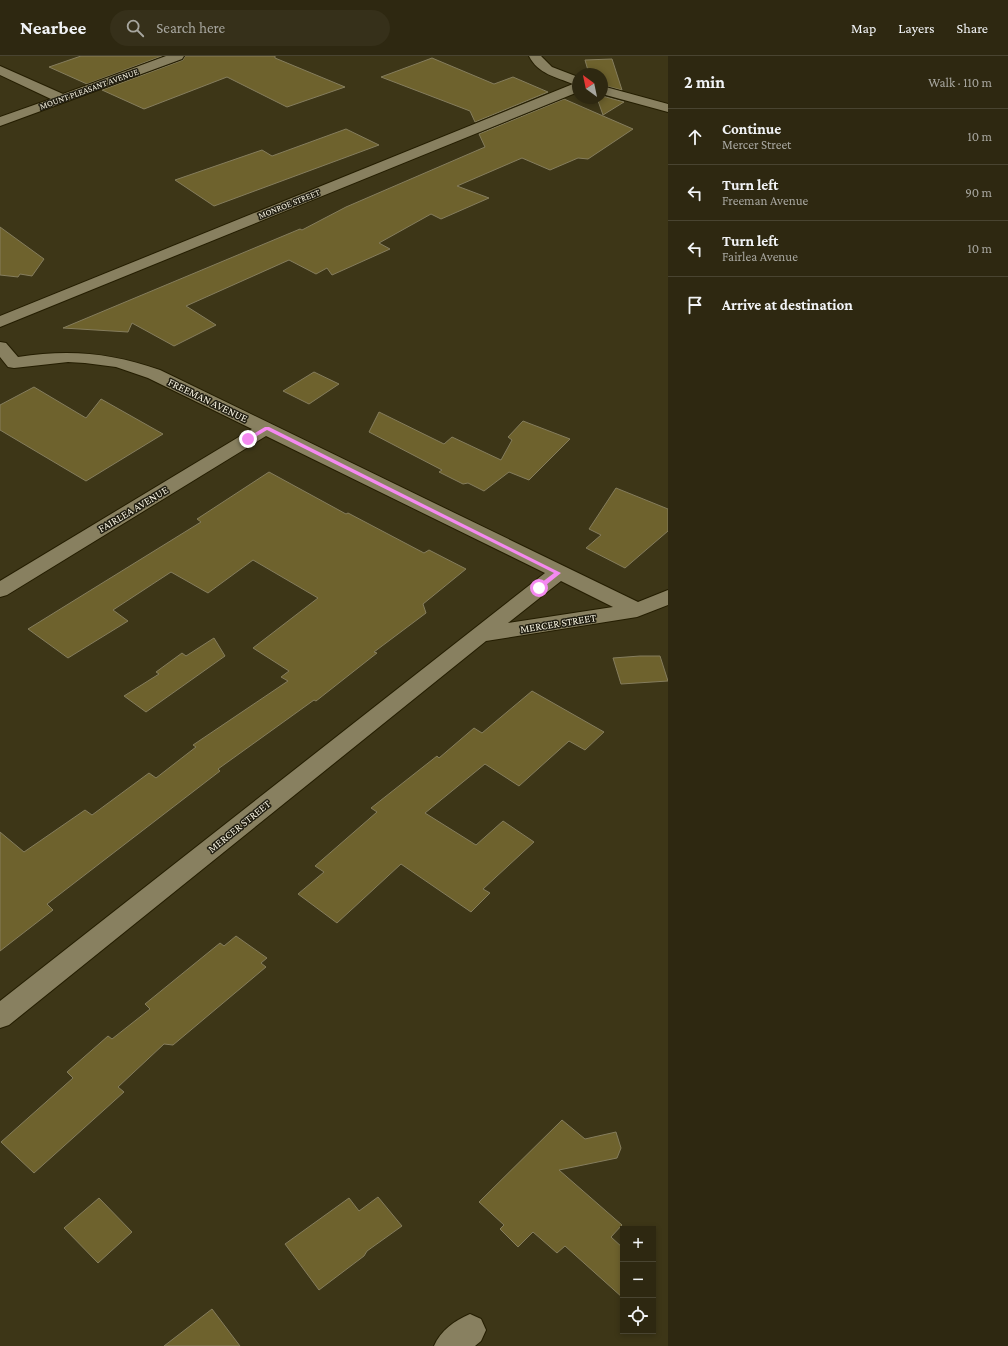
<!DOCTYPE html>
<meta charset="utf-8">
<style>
:root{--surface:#2e2811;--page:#36301a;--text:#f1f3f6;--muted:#a7a69f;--line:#494431}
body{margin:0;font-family:"Crimson Pro",serif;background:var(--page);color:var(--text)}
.controls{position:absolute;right:12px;bottom:12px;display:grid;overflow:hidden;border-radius:0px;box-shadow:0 2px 6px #0003}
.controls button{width:36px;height:36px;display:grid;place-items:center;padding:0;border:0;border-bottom:1px solid var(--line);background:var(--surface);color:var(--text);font:20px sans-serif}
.compass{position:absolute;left:572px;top:12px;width:36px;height:36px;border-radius:50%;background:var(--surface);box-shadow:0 2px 6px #0003;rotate:327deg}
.stop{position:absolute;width:12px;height:12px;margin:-9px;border:3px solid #f489f0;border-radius:50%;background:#fff}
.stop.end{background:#f489f0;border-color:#fff;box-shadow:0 1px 4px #0008}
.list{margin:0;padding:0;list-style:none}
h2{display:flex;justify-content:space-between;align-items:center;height:52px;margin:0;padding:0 16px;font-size:17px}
h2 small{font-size:13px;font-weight:400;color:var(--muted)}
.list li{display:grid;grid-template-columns:26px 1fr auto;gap:12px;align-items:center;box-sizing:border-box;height:56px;padding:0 16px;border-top:1px solid var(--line)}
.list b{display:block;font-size:15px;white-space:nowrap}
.list p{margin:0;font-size:13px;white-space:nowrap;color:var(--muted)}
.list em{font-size:13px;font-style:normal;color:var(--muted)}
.icon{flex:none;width:22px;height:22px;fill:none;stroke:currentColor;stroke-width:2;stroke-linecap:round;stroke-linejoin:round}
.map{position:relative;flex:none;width:668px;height:1290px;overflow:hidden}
header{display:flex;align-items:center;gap:24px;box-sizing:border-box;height:56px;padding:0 20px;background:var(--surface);border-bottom:1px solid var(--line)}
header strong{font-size:19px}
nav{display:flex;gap:22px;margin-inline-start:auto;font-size:14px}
.search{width:280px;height:36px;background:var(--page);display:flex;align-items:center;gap:10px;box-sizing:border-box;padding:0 14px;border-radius:22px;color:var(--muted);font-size:15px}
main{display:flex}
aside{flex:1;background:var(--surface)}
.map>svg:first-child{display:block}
.building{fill:#6e622d;stroke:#857d5d}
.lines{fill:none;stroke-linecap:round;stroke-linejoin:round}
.street-casing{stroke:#241d00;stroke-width:2}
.street{fill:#888060;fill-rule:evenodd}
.route{fill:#f489f0}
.labels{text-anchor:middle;stroke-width:3;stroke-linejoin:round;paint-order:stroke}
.far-street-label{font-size:9px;fill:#f9f5e3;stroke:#201d10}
.street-label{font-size:11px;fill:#f9f5e3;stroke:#201d10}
</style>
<header>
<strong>Nearbee</strong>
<div class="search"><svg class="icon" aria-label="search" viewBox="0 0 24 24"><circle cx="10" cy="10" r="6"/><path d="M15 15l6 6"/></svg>Search here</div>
<nav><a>Map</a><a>Layers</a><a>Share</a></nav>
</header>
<main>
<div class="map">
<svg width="668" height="1290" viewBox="0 0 668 1290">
<rect width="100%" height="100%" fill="#3d3617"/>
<g class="building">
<polygon points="81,0 162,0 87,28 49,11"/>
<polygon points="185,0 275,0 275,2 345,31 287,51 227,21 144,53 102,34 183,4"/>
<polygon points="432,2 494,28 513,21 548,36 475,66 470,55 381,21"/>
<polygon points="612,3 622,34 602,29 602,18 589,18 585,4"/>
<polygon points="602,40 624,46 603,59 597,42 602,42"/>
<polygon points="564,43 633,73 588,103 578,102 550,114 522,102 457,130 489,142 441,163 431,158 379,187 390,193 332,219 327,212 316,218 289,204 186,250 216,269 174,290 132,267 128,276 63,272 300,173 302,174 346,151 485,91 479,78"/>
<polygon points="346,73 379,89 214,150 175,124 262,94 272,100"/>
<polygon points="0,171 44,203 32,220 20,218 18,221 0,219"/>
<polygon points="314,316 339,328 309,348 283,335"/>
<polygon points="34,331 86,362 101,343 163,378 86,425 0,374 0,349"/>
<polygon points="379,356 444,388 452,381 501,404 512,384 508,381 523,365 570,383 529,424 509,416 484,435 468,427 463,428 439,416 442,414 369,376"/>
<polygon points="269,416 346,458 348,457 424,497 429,494 466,513 423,548 426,557 374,596 377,597 316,645 314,644 218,713 220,715 47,848 53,854 0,895 0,776 24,796 85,754 92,759 149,717 156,722 196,691 193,689 288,625 281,621 289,615 253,592 318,542 253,504 208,537 171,516 113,554 128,565 68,602 28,573 201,466 197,463"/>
<polygon points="616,432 668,453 668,475 625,512 586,492 601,479 589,473"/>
<polygon points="214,582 225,600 146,656 124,640 159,618 156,616 182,597 186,600"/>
<polygon points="640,600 660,600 668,625 621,628 613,602"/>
<polygon points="532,635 604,676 585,694 569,685 519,730 485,708 425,757 476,789 503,765 534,786 483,833 490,837 471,856 401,808 337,867 298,838 324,816 315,810 377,756 371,752 437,700 439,702 474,672 482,677"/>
<polygon points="236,880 267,902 261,907 266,911 173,989 164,988 118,1031 124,1036 34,1117 1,1086 73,1022 67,1016 108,980 112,983 150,953 145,948 220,887 224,890"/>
<polygon points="562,1064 585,1083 616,1076 621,1092 617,1102 559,1114 622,1169 611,1181 623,1192 623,1242 565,1190 557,1197 533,1176 518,1191 500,1173 504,1169 479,1146"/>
<polygon points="378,1141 402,1170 367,1195 364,1200 319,1234 285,1188 349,1142 359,1155"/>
<polygon points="99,1142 132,1176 98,1207 64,1172"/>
<polygon points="212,1253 240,1290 164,1290"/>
</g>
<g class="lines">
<defs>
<g id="street">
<polygon points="166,0 184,0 182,3 0,70 0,61 51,43 0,19 0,10 63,38"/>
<path d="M 529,0 L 541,0 L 552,11 L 578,21 L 578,36 L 0,271 L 0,260 L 573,28 C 556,21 538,18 529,0 Z"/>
<polygon points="602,30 668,48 668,56 602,38"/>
<path d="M 0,286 L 6,287 L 18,301 C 70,293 111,297 160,314 L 638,546 L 668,534 L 668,549 L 637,561 L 486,585 L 9,969 L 0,972 L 0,945 L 545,517 L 266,380 L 7,539 L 0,541 L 0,525 L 252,373 L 148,322 L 116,311 L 85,307 L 68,306 L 14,312 L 8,311 L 0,301 ZM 561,525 L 613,551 L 508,567 Z"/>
<path d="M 470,1258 L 481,1263 L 486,1274 L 481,1285 L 475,1290 L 434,1290 C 441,1274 454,1265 470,1258 Z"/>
</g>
</defs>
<use href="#street" class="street-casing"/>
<use href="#street" class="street"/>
</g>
<polygon class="route" points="265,371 269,371 561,517 541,533 537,533 537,530 554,517 267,374 250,384 245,383"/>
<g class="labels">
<g class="far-street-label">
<text transform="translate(89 33) rotate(-20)" y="3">MOUNT PLEASANT AVENUE</text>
<text transform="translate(289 148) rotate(-22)" y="3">MONROE STREET</text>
</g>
<g class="street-label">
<text transform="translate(208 344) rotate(26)" y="4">FREEMAN AVENUE</text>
<text transform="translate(133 453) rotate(-31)" y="4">FAIRLEA AVENUE</text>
<text transform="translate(558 567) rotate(-9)" y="4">MERCER STREET</text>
<text transform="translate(239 770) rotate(-39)" y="4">MERCER STREET</text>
</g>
</g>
</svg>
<div class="controls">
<button>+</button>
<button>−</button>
<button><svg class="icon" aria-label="locate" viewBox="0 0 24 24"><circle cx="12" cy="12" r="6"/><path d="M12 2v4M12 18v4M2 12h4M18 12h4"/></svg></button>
</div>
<svg class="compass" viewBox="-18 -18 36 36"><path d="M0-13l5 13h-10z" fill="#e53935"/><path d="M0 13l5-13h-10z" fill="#a7a69f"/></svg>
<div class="stop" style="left:539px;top:532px"></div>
<div class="stop end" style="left:248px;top:383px"></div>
</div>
<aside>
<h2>2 min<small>Walk · 110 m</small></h2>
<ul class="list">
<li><svg class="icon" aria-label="ahead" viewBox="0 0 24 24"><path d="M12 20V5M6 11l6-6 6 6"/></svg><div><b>Continue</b><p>Mercer Street</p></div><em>10 m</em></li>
<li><svg class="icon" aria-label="left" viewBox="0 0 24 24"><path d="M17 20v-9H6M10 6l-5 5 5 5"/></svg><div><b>Turn left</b><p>Freeman Avenue</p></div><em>90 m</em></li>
<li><svg class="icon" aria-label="left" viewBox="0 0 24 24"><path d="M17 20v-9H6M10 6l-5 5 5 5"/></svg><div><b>Turn left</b><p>Fairlea Avenue</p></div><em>10 m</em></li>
<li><svg class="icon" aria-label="arrive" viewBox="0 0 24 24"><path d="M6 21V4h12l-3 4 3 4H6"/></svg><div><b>Arrive at destination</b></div></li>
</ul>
</aside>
</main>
